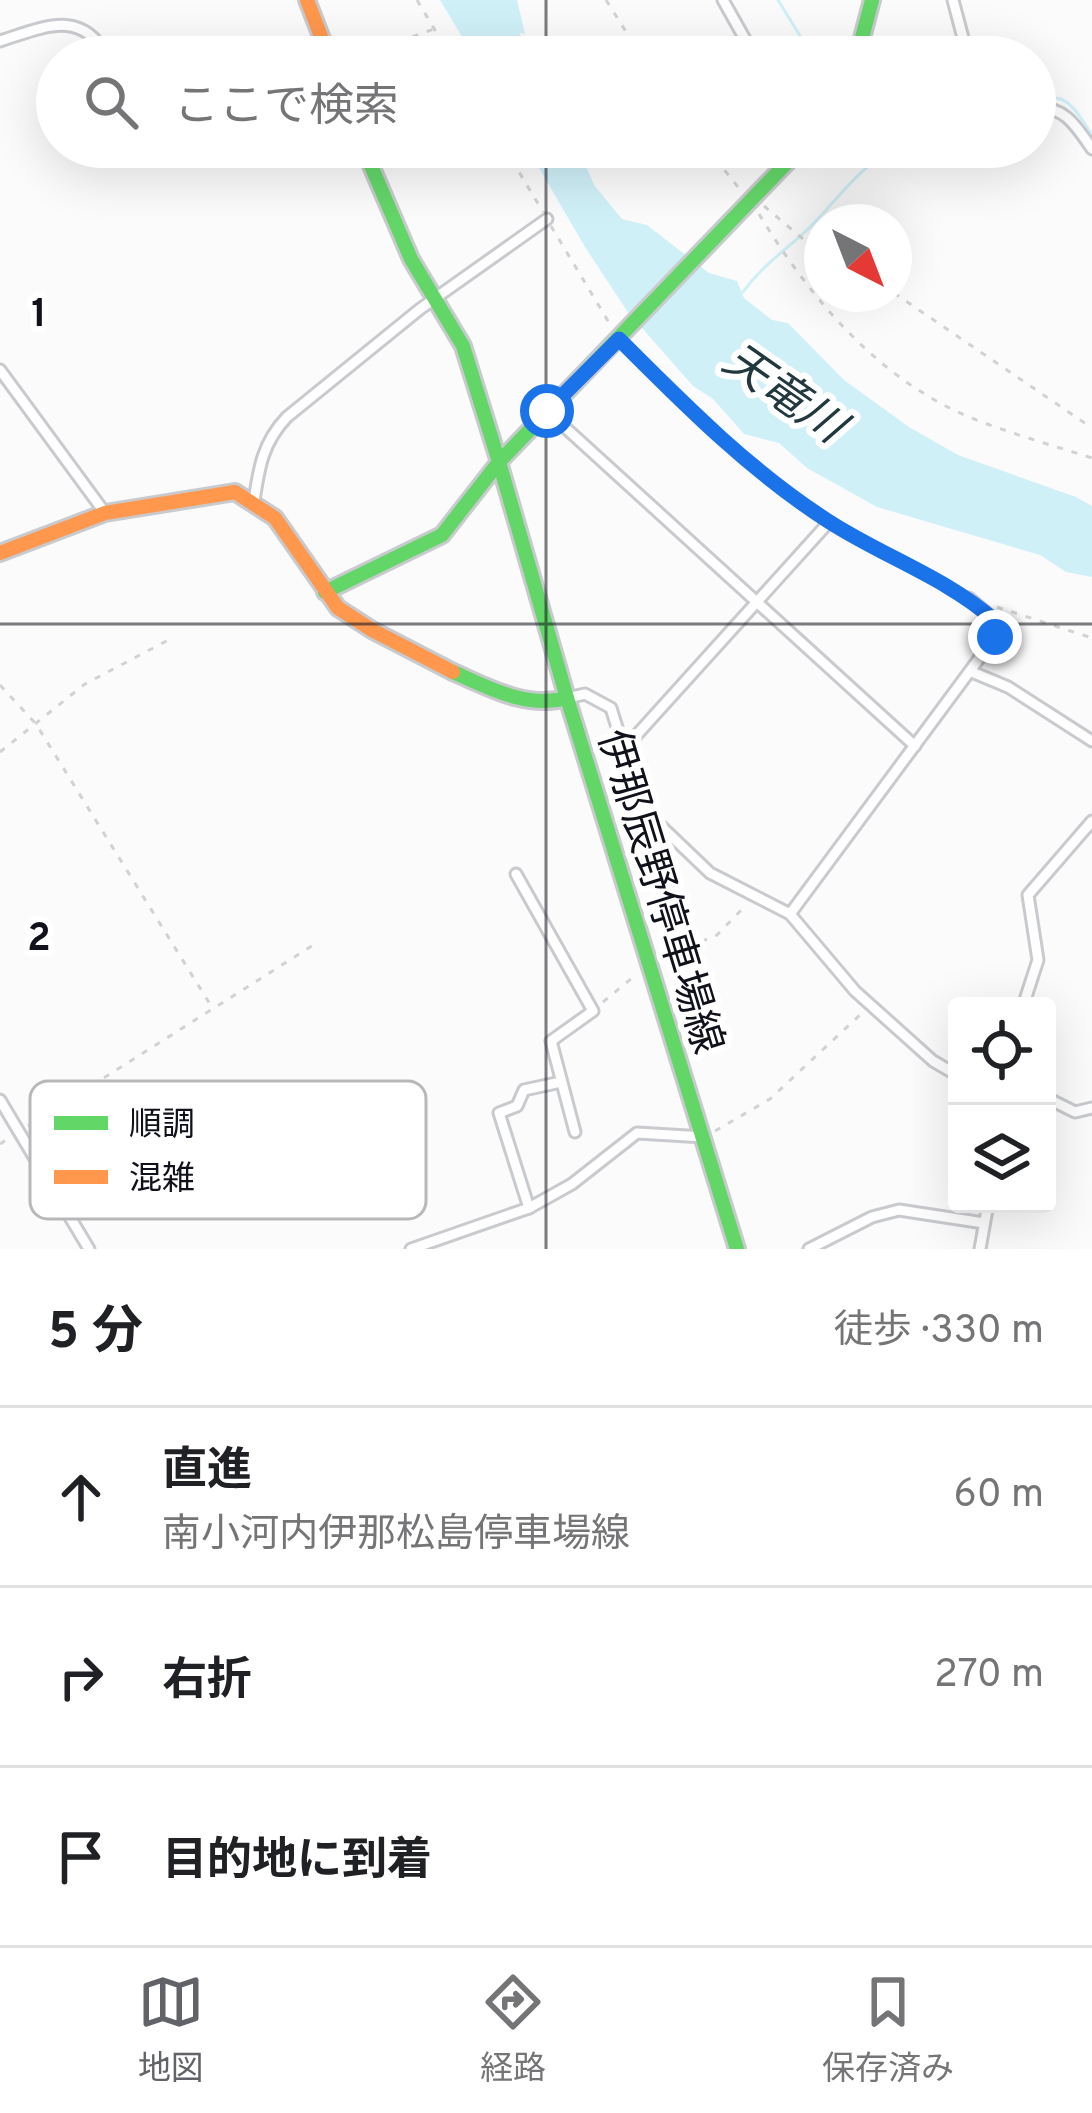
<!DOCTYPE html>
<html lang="ja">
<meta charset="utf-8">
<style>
:root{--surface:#fff;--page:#f2f2f2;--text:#202124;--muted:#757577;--line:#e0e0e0;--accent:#626369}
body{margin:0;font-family:Overpass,"Noto Sans JP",sans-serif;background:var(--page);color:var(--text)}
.controls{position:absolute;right:36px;bottom:36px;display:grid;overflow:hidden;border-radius:12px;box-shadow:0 12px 48px #0002}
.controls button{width:108px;height:108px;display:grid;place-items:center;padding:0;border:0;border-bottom:3px solid var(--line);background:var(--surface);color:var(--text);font:60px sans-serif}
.compass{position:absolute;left:804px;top:204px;width:108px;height:108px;border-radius:50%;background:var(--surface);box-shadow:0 12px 48px #0002;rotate:138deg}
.stop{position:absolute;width:36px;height:36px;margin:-27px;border:9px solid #1a73e8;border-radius:50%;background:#fff}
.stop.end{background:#1a73e8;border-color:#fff;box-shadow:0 3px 12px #0008}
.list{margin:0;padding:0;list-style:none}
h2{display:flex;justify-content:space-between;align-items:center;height:156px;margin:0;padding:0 48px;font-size:51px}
h2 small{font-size:39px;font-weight:400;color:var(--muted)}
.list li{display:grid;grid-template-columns:78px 1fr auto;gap:36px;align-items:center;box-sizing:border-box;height:180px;padding:0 48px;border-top:3px solid var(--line)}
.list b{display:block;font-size:45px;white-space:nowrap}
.list p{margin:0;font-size:39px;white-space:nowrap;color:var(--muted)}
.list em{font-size:39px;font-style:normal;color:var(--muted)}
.icon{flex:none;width:66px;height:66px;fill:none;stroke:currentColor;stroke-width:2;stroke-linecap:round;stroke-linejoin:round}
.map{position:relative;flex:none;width:1092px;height:1249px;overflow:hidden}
.search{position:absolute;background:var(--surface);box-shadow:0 12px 48px #0002;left:36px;right:36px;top:36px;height:132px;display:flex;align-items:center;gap:30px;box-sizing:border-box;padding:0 42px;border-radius:66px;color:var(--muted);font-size:45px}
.sheet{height:696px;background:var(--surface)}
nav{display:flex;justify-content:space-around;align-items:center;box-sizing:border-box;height:168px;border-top:3px solid var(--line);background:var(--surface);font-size:33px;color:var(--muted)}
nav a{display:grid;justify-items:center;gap:6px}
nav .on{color:var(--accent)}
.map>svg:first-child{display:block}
.water{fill:#d0f0f8}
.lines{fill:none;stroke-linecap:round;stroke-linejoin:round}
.stream{stroke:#d0f0f8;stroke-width:3}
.street-casing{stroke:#c8cace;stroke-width:15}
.fast-casing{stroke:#c8cace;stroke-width:20}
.slow-casing{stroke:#c8cace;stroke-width:20}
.path{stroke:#d2d2d3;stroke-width:3;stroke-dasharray:6 9;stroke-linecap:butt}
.street{stroke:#fefefe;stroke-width:9}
.fast{stroke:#63d668;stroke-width:14}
.slow{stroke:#ff974d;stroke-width:14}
.route{stroke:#1a73e8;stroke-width:15}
.grid{fill:none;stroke:#10111a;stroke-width:3;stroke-opacity:0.55}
.labels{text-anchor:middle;stroke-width:12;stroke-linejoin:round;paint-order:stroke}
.street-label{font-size:42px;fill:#10111a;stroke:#fff}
.water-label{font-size:45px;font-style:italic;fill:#21383e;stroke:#fff}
.key{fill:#fff;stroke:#b7b8ba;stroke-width:3}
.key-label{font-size:33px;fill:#10111a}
.grid-label{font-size:39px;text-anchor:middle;font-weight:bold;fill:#10111a;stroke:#fff;stroke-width:12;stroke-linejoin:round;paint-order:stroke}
</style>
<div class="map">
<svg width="1092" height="1249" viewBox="0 0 1092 1249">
<rect width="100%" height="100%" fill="#fbfbfb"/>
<g class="water">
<polygon points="440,0 517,0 525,34 519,33 536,57 474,57"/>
<polygon points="527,147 578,147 594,185 622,219 647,225 709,273 737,281 744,298 772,320 788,323 844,380 909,427 958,455 1076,497 1092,506 1092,577 1066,572 1040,555 877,507 807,468 779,443 744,434 713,399 693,386 627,311 585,247"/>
</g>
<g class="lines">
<g class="stream">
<polyline points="778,0 813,57"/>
<path d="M 1036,104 C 1065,86 1077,112 1092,135"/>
<polyline points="868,147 875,159"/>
<path d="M 743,292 C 762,266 783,252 806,231 C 835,204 861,162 899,147"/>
</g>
<defs>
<g id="street">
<polyline points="723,0 755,57"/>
<polyline points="953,0 968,57"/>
<path d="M 0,41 C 44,27 82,8 107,57"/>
<path d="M 1035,108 C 1065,106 1076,126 1092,149"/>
<polyline points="880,147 881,147"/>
<polyline points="0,370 105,513"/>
<polyline points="547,411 915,746"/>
<path d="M 254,501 C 259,467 263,442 287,417 L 420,309 L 547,219"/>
<polyline points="972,672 1008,687 1092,741"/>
<polyline points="567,698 585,694 611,708 642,808 710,873 790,914 855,991 933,1061 957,1075"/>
<polyline points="621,745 633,739 829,522"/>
<polyline points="516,874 593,1011 551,1041 575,1132"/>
<polyline points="790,914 995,637 995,620 969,598"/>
<polyline points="1023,1006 1038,960 1028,895 1092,821"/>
<polyline points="1047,1098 1075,1112 1092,1108"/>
<polyline points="0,1100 89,1249"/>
<polyline points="529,1208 499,1113 517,1106 524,1090 561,1082"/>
<polyline points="411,1249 529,1208 572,1184 637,1133 704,1137"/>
<polyline points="809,1249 872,1217 899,1210 984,1223"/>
<polyline points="980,1249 988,1204"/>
</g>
<g id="fast">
<polyline points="857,57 872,0"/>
<polyline points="325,592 442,535 499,462 463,346 411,259 363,147"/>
<path d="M 453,672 C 490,688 526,709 567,698 L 737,1249"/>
<polyline points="567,698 499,462 802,147"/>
</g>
<g id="slow">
<polyline points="307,0 329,57"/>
<polyline points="0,553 105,513 235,492 275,518 338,608 372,630 453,672"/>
</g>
</defs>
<use href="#street" class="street-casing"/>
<use href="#fast" class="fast-casing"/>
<use href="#slow" class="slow-casing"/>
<g class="path">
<polyline points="417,0 451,57"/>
<polyline points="606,0 642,57"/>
<polyline points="356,57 434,29"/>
<polyline points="504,147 543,212"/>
<polyline points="706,147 742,192"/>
<polyline points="764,206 822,255"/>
<path d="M 759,214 C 810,298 877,378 969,417 C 1009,433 1051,445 1092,458"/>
<polyline points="551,226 611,326"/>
<polyline points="894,293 1092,428"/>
<path d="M 627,348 C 688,409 747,466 818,515"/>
<polyline points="836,526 960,593"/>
<polyline points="997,607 1092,638"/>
<polyline points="0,685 36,724 213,1009"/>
<polyline points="0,752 85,684 174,637"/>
<polyline points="660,959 717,935 747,904"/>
<polyline points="603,1002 637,974"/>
<polyline points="28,1126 315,944"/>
<polyline points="715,1131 770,1099 861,1014"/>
<polyline points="0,1144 9,1138"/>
</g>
<use href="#street" class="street"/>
<use href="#fast" class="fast"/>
<use href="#slow" class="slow"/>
</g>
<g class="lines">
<path class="route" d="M 547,411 L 619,339 C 685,405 749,470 828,521 C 882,556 947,578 994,620 L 995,637"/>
</g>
<path class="grid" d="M 546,0 L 546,57M 546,147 L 546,1249M 0,624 L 1092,624"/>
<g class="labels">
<g class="street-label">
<text transform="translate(662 891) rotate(73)" y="15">伊那辰野停車場線</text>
</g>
<g class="water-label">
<text transform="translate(785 392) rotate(35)" y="16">天竜川</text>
</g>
</g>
<rect x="30" y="1081" width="396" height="138" rx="18" class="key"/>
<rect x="54" y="1116" width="54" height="14" fill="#63d668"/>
<rect x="54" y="1170" width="54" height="14" fill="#ff974d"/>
<g class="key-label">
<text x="129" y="1135">順調</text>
<text x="129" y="1189">混雑</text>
</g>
<g class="grid-label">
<text x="39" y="326">1</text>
<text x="39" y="950">2</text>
</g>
</svg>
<div class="controls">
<button><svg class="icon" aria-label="locate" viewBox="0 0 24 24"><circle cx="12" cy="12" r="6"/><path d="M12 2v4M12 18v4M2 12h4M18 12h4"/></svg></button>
<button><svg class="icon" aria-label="layers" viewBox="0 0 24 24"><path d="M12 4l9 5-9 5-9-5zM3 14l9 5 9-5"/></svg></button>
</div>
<svg class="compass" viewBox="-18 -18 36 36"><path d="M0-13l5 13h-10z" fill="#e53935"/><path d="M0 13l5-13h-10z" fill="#757577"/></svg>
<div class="stop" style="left:547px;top:411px"></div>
<div class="stop end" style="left:995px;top:637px"></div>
<div class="search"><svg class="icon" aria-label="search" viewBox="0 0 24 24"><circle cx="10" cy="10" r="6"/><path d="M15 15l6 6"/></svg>ここで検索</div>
</div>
<section class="sheet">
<h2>5 分<small>徒歩 · 330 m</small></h2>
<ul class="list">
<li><svg class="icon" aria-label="ahead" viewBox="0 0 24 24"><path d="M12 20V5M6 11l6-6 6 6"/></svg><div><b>直進</b><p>南小河内伊那松島停車場線</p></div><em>60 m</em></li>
<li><svg class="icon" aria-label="right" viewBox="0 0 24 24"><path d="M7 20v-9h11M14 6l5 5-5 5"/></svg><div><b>右折</b></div><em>270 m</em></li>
<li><svg class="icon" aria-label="arrive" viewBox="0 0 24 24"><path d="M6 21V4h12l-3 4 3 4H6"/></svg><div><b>目的地に到着</b></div></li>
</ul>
</section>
<nav>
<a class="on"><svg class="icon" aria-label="map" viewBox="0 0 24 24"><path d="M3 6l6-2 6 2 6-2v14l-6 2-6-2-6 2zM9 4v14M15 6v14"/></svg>地図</a>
<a><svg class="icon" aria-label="directions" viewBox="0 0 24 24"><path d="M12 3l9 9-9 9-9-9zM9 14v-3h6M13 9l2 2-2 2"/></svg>経路</a>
<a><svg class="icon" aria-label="saved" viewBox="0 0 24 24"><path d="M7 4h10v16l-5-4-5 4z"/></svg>保存済み</a>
</nav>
